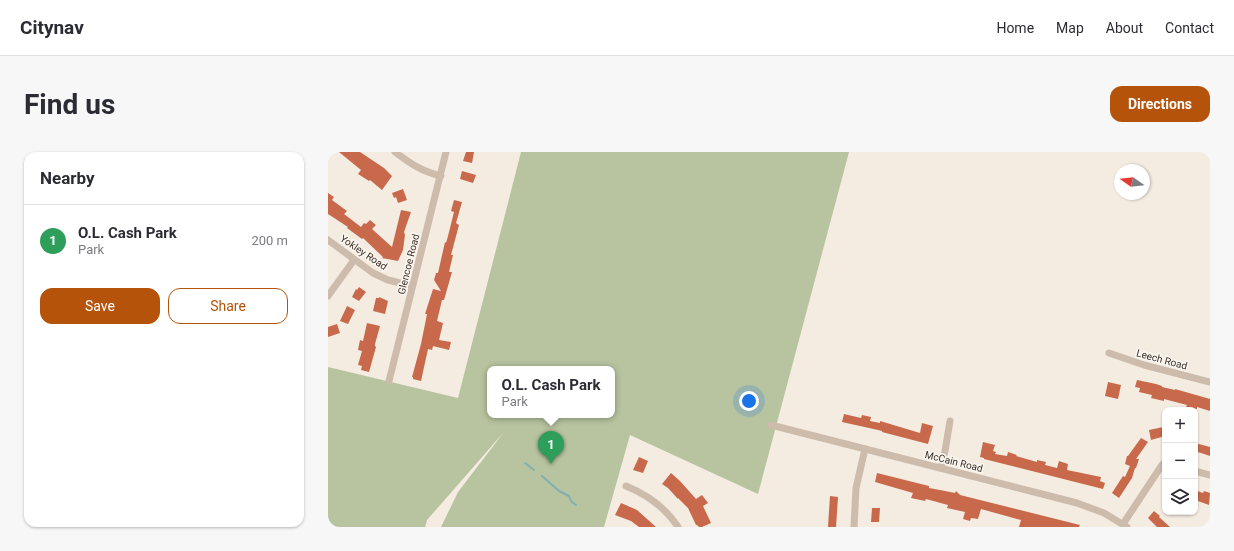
<!DOCTYPE html>
<meta charset="utf-8">
<style>
:root{--surface:#fff;--page:#f7f7f7;--text:#2b2b33;--muted:#7c7c81;--line:#e1e1e2;--accent:#b45309}
body{margin:0;font-family:Roboto,sans-serif;background:var(--page);color:var(--text)}
.controls{position:absolute;right:12px;bottom:12px;display:grid;overflow:hidden;border-radius:8px;box-shadow:0 1px 3px #0004}
.controls button{width:36px;height:36px;display:grid;place-items:center;padding:0;border:0;border-bottom:1px solid var(--line);background:var(--surface);color:var(--text);font:20px sans-serif}
.compass{position:absolute;left:786px;top:12px;width:36px;height:36px;border-radius:50%;background:var(--surface);box-shadow:0 1px 3px #0004;rotate:284deg}
.you{position:absolute;left:421px;top:249px;width:14px;height:14px;margin:-10px;border:3px solid #fff;border-radius:50%;background:#1a73e8;box-shadow:0 0 0 6px #1a73e833}
.badge{display:grid;place-items:center;width:26px;height:26px;border-radius:50%;background:var(--accent);color:#fff;font-size:13px;font-weight:700}
.pin{position:absolute;translate:-50% -33px;filter:drop-shadow(0 1px 2px #0008)}
.pin::after{content:'';position:absolute;top:21px;width:14px;height:12px;background:inherit;clip-path:polygon(0 0,100% 0,50% 100%)}
.popup{position:absolute;left:159px;top:214px;width:128px;height:52px;box-sizing:border-box;display:grid;place-content:center;border-radius:8px;background:var(--surface);filter:drop-shadow(0 1px 3px #0005);font-size:13px;white-space:nowrap;color:var(--muted)}
.popup b{font-size:15px;color:var(--text)}
.popup::after{content:'';position:absolute;left:50%;top:100%;margin-left:-8px;border:8px solid transparent;border-top-color:var(--surface)}
.list{margin:0;padding:0;list-style:none}
h2{display:flex;justify-content:space-between;align-items:center;height:52px;margin:0;padding:0 16px;font-size:17px}
h2 small{font-size:13px;font-weight:400;color:var(--muted)}
.list li{display:grid;grid-template-columns:26px 1fr auto;gap:12px;align-items:center;box-sizing:border-box;height:72px;padding:0 16px;border-top:1px solid var(--line)}
.list b{display:block;font-size:15px;white-space:nowrap}
.list p{margin:0;font-size:13px;white-space:nowrap;color:var(--muted)}
.list em{font-size:13px;font-style:normal;color:var(--muted)}
.actions{display:flex;gap:8px;padding:12px 16px}
.actions a{flex:1;padding:9px 0;border:1px solid var(--accent);border-radius:12px;text-align:center;font-size:14px;color:var(--accent)}
.actions .main{background:var(--accent);color:#fff}
.icon{flex:none;width:22px;height:22px;fill:none;stroke:currentColor;stroke-width:2;stroke-linecap:round;stroke-linejoin:round}
.map{position:relative;flex:none;width:882px;height:375px;overflow:hidden;border-radius:12px}
header{display:flex;align-items:center;gap:24px;box-sizing:border-box;height:56px;padding:0 20px;background:var(--surface);border-bottom:1px solid var(--line)}
header strong{font-size:19px}
nav{display:flex;gap:22px;margin-inline-start:auto;font-size:14px}
.intro{display:flex;align-items:center;justify-content:space-between;box-sizing:border-box;height:96px;padding:0 24px}
h1{margin:0;font-size:28px}
.button{padding:10px 18px;border-radius:12px;background:var(--accent);color:#fff;font-size:14px;font-weight:700}
main{display:flex;gap:24px;padding:0 24px}
aside{flex:1;background:var(--surface);border-radius:12px;box-shadow:0 1px 3px #0004}
.map>svg:first-child{display:block}
.green{fill:#b8c4a0;fill-rule:evenodd}
.lines{fill:none;stroke-linecap:round;stroke-linejoin:round}
.stream{stroke:#7fb0b2;stroke-width:2}
.building{fill:#c8694b}
.street{stroke:#cdbbac;stroke-width:7}
.labels{text-anchor:middle;stroke-width:3.5;stroke-linejoin:round;paint-order:stroke}
.street-label{font-size:10px;fill:#3b302b;stroke:#fbf5ee}
</style>
<header>
<strong>Citynav</strong>
<nav><a>Home</a><a>Map</a><a>About</a><a>Contact</a></nav>
</header>
<div class="intro"><h1>Find us</h1><a class="button">Directions</a></div>
<main>
<aside>
<h2>Nearby<small></small></h2>
<ul class="list">
<li><span class="badge" style="background:#2e9e5b">1</span><div><b>O.L. Cash Park</b><p>Park</p></div><em>200 m</em></li>
</ul>
<div class="actions"><a class="main">Save</a><a>Share</a></div>
</aside>
<div class="map">
<svg width="882" height="375" viewBox="0 0 882 375">
<rect width="100%" height="100%" fill="#f4ebe1"/>
<path class="green" d="M 193,0 L 521,0 L 430,342 L 302,283 L 276,375 L 113,375 L 130,340 L 176,280 L 99,368 L 97,375 L 0,375 L 0,215 L 130,246 ZM 162,217 L 284,217 L 284,263 L 162,263 Z"/>
<g class="lines">
<g class="stream">
<polyline points="197,311 206,318"/>
<polyline points="214,324 231,339 241,344 243,349 248,353"/>
</g>
</g>
<g class="building">
<polygon points="11,0 32,0 56,16 64,24 54,38 42,28 41,29 30,22 33,18"/>
<polygon points="138,0 146,0 144,11 135,9"/>
<polygon points="134,19 148,23 145,31 132,27"/>
<polygon points="75,37 79,48 70,51 68,45 66,46 64,41"/>
<polygon points="0,41 6,45 4,48 19,59 16,62 33,75 36,71 38,72 42,68 48,73 44,77 64,95 73,58 83,60 76,80 77,83 75,98 70,109 54,106 55,105 35,86 34,87 19,76 20,75 0,62"/>
<polygon points="126,48 134,50 128,71 131,73 123,103 125,103 121,120 124,120 116,148 114,148 109,169 115,171 111,188 123,190 121,198 105,194 104,198 100,197 93,229 85,227 85,225 84,225 93,192 99,162 97,162 105,137 113,139 106,128 108,121 110,121 117,90 118,91 120,84 126,60 123,59"/>
<polygon points="31,135 38,140 31,149 24,145 28,137 29,138"/>
<polygon points="51,145 60,149 57,162 45,159 48,146 51,146"/>
<polygon points="19,154 27,158 20,172 12,169"/>
<polygon points="39,171 52,174 47,192 47,194 48,195 41,220 33,218 34,214 30,213 34,199 30,198 32,188 35,189"/>
<polygon points="9,172 12,181 0,185 0,175"/>
<polygon points="809,228 828,232 834,234 834,235 847,238 847,237 882,247 882,259 869,255 869,257 858,255 859,253 836,247 836,249 823,246 824,243 811,240 812,236 807,235"/>
<polygon points="780,230 793,233 790,247 777,244"/>
<polygon points="516,262 533,266 534,263 543,265 542,269 552,271 552,269 592,281 594,271 605,274 600,292 554,280 554,279 550,278 514,270"/>
<polygon points="835,275 837,284 823,288 821,278"/>
<polygon points="813,286 820,290 808,307 811,307 808,316 807,316 804,326 791,346 784,341 795,324 797,325 802,314 797,312 799,304 800,304"/>
<polygon points="655,290 667,293 665,299 668,300 667,302 679,304 680,300 689,303 688,304 709,310 709,308 718,310 717,313 729,316 731,309 740,312 739,318 773,325 772,329 777,331 775,337 656,307 656,306 652,305"/>
<polygon points="867,291 882,295 882,304 867,299"/>
<polygon points="311,305 320,309 315,321 305,318"/>
<polygon points="343,321 352,329 368,347 374,343 380,351 375,354 383,371 374,375 371,375 369,373 368,373 360,356 350,346 350,347 340,336 334,332"/>
<polygon points="549,321 601,334 601,336 612,338 627,341 628,339 632,343 752,373 751,375 691,375 693,368 653,357 650,367 643,366 642,369 635,367 637,360 619,356 620,353 598,347 597,349 583,346 585,341 547,330"/>
<polygon points="867,338 875,341 876,339 882,341 881,353 867,348"/>
<polygon points="502,344 510,345 508,375 500,375"/>
<polygon points="293,351 309,358 328,375 311,375 303,369 287,363"/>
<polygon points="544,356 552,356 551,370 543,370"/>
<polygon points="826,359 832,364 831,365 842,375 829,375 820,366"/>
</g>
<g class="lines">
<g class="street">
<path d="M 67,0 C 83,12 93,19 113,24"/>
<polyline points="0,88 45,121 60,128 84,134"/>
<polyline points="0,144 26,108"/>
<polyline points="781,201 816,213 882,230"/>
<polyline points="61,229 118,0"/>
<polyline points="443,273 749,351 776,361 799,375"/>
<polyline points="613,316 617,299 622,269"/>
<polyline points="867,319 882,323"/>
<path d="M 298,334 C 320,343 337,355 350,375"/>
<polyline points="795,372 834,313 837,310"/>
<polyline points="526,375 528,336 537,297"/>
</g>
</g>
<g class="labels">
<g class="street-label">
<text transform="translate(36 100) rotate(34)" y="4">Yokley Road</text>
<text transform="translate(80 112) rotate(-76)" y="4">Glencoe Road</text>
<text transform="translate(834 207) rotate(15)" y="4">Leech Road</text>
<text transform="translate(626 309) rotate(14)" y="4">McCain Road</text>
</g>
</g>
</svg>
<div class="controls">
<button>+</button>
<button>−</button>
<button><svg class="icon" aria-label="layers" viewBox="0 0 24 24"><path d="M12 4l9 5-9 5-9-5zM3 14l9 5 9-5"/></svg></button>
</div>
<svg class="compass" viewBox="-18 -18 36 36"><path d="M0-13l5 13h-10z" fill="#e53935"/><path d="M0 13l5-13h-10z" fill="#7c7c81"/></svg>
<div class="you"></div>
<div class="pin badge" style="left:223px;top:312px;background:#2e9e5b">1</div>
<div class="popup"><b>O.L. Cash Park</b>Park</div>
</div>
</main>
